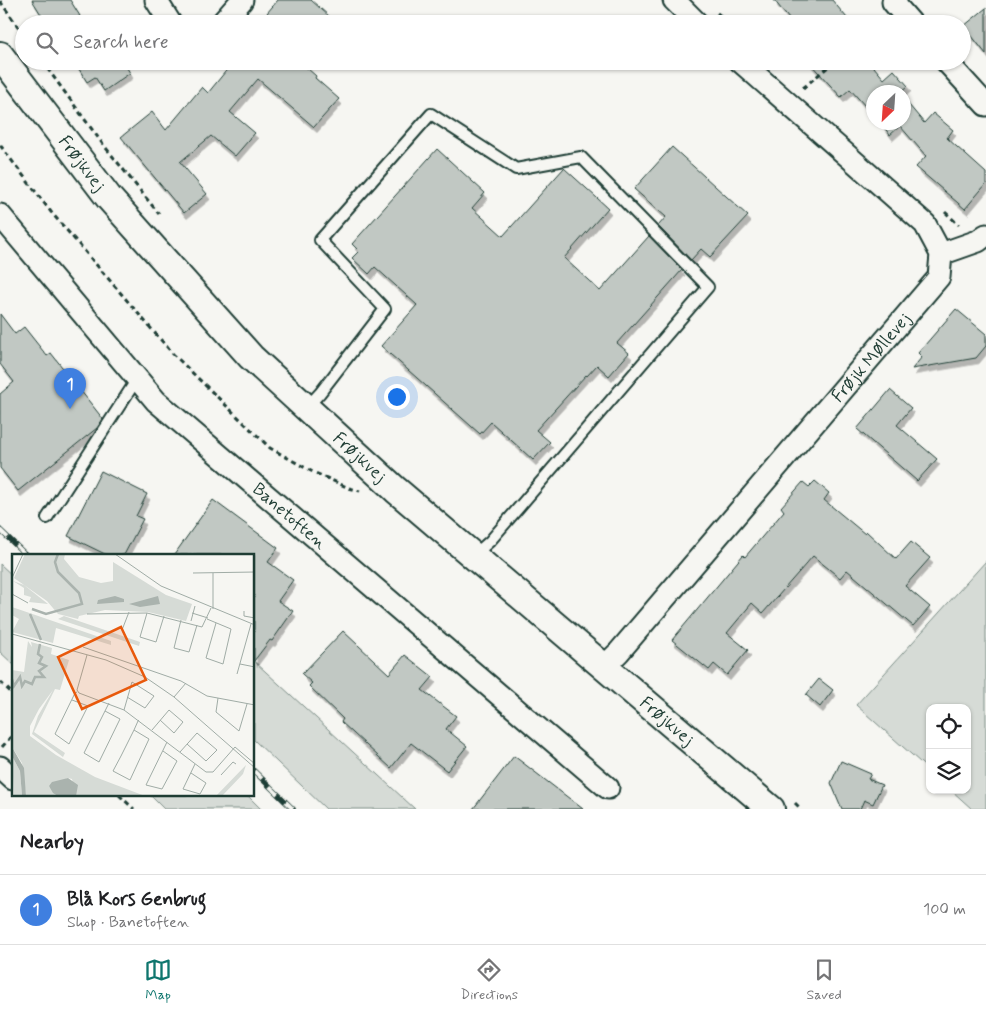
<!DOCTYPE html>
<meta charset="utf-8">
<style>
:root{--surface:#fff;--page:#f6f6f6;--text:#202124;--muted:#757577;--line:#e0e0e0;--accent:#0f766e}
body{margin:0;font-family:Mynerve,sans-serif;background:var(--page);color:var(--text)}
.controls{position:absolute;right:15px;bottom:15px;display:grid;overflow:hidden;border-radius:10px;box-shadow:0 1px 4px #0004}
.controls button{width:45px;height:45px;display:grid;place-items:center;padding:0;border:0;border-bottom:1px solid var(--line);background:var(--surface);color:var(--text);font:25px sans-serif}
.compass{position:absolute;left:866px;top:85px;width:45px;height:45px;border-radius:50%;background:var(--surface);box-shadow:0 1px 4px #0004;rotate:205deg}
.you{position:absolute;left:396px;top:396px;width:18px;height:18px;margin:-12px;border:4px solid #fff;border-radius:50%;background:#1a73e8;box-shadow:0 0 0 8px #1a73e833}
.badge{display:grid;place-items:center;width:32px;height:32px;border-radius:50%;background:var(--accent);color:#fff;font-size:16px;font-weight:700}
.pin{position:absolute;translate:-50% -41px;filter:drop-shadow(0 1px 2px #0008)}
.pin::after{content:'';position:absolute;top:26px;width:18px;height:15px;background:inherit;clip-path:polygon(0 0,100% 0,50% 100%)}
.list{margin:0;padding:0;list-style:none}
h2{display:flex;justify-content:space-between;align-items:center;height:65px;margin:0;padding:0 20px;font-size:21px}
h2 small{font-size:16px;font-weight:400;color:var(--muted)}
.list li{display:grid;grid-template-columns:32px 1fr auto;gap:15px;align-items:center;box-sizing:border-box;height:70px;padding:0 20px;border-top:1px solid var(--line)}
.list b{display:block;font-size:19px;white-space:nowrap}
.list p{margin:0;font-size:16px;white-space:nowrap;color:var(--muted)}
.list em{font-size:16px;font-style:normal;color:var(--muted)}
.icon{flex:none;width:28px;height:28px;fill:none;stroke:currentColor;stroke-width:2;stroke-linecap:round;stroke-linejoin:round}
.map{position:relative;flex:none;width:986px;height:809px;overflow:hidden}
.search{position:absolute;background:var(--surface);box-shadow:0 1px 4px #0004;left:15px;right:15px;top:15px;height:55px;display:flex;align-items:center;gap:12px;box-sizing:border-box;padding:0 18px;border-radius:28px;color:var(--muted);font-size:19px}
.sheet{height:135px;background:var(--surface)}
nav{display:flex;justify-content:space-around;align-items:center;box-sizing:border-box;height:70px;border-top:1px solid var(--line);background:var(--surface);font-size:14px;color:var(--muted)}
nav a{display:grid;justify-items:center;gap:2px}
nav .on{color:var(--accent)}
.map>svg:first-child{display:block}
.green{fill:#d6dbd6;stroke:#7a8c85}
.building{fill:#c1c8c3;stroke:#1f3d34;filter:url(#shadow)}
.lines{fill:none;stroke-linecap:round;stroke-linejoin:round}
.service-casing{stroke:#1f3d34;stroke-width:14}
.minor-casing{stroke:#1f3d34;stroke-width:25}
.tertiary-casing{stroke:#1f3d34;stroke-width:30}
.path{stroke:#1f3d34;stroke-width:3;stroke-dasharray:5 4;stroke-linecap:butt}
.service{stroke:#f6f6f2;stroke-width:10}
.minor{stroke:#f6f6f2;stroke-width:21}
.tertiary{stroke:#f6f6f2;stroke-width:26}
.rail-casing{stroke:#1f3d34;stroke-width:5.5}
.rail{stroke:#f6f6f2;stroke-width:4;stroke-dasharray:11;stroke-linecap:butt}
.labels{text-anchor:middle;stroke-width:4.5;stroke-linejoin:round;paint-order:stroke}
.street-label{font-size:18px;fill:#1f3d34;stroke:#f6f6f2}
.inset-river{fill:none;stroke:#aab3ae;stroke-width:2.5}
.inset-road{fill:none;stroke:#a0aca6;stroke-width:1}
.view{fill:#e8590c;fill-opacity:0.15;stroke:#e8590c;stroke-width:2.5}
.inset-edge{fill:none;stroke:#1f3d34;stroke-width:2.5}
</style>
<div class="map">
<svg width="986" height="809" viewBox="0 0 986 809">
<defs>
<filter id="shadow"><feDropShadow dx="3" dy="5.5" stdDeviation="0" flood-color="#0004"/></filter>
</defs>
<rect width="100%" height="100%" fill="#f6f6f2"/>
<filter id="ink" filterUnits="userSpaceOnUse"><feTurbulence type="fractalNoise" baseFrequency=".02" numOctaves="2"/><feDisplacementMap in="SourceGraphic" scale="10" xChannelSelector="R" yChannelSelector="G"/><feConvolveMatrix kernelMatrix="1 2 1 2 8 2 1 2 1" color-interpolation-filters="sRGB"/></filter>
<g filter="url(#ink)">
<g class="green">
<polygon points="986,561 986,809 972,809 951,790 967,790 967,708 930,708 930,771 856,705"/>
<polygon points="0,564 14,577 14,665 0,652"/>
<polygon points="254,661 415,809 326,809 254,740"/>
<polygon points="150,795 247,795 261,809 164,809"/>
</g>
<g class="building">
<polygon points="32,0 70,0 80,16 67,24 47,24"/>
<polygon points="278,0 311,0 338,24 279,24 267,13"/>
<polygon points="774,0 832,0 852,24 793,24"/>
<polygon points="986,8 986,54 964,26"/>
<polygon points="74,61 123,61 130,73 104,91 95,77 87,82"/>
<polygon points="234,61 299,61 316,76 315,78 339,99 314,127 258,79 230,112 255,133 235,156 211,136 180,162 207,194 184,213 121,137 152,112 166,130 202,87 208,93"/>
<polygon points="808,61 869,61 884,79 894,70 908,86 901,92 874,92 874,116 850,89 841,97"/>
<polygon points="904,99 924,123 933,113 953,130 947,138 986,173 986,184 965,209 916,167 926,156 900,126 890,135 880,122 904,122"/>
<polygon points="672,147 748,216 710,257 701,249 691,260 658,226 666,217 634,189"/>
<polygon points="437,149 485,193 472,208 503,236 564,168 608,208 564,258 600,291 649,236 682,270 617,343 629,353 609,376 597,365 587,376 586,375 536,430 550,442 533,460 491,422 480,434 381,346 417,305 375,267 369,274 352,258 359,251 352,244"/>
<polygon points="956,309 986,334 986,346 976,358 912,369 922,357 918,353"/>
<polygon points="0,314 15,334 24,327 47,356 51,353 103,419 97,428 18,491 0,468 0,394 14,382 0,364"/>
<polygon points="890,390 911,408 897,425 937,459 917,481 857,429"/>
<polygon points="101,471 147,494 136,516 143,519 124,555 107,555 68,536"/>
<polygon points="815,481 829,493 824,500 865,534 867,532 896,559 911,542 930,558 905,586 930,607 913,626 847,570 840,578 813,556 763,613 752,603 727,633 748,650 727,675 714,664 709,670 672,640 743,555 745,557 784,511 781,507 803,482 809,487"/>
<polygon points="213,500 278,548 268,562 293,580 278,601 293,611 272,641 270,640 254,661 254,555 174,555"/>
<polygon points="343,631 389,674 405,655 433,677 422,690 456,716 446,729 467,746 447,771 411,743 391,768 341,722 343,719 309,686 312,683 302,674"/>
<polygon points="819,679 833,690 820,707 806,695"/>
<polygon points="514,756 583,809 473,809"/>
<polygon points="841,761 871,774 868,779 882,785 873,804 864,800 860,809 842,809 831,783"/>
</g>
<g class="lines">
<defs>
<g id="service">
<polyline points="307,407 320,393 385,309 320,240 431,114 516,169 581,157 708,287 490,541 473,556"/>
<polyline points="47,518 137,379"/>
</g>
<g id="minor">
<polyline points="156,0 171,24"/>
<polyline points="674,0 698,24"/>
<polyline points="896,0 893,2 912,24"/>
<polyline points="221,24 242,0"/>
<polyline points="946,61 986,105"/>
<path id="s1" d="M 0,215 L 156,401 L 608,788"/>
<polyline points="941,254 978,241 986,235"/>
<path id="s2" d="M 604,667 L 619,652 L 939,277 L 941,254 L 925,224 L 740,61"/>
<polyline points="0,767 13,779"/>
</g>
<g id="tertiary">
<path id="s3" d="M 0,55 L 109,198 L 251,357 L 396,490 L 771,809"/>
</g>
</defs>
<use href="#service" class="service-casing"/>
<use href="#minor" class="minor-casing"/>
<use href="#tertiary" class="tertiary-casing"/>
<g class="path">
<polyline points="0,1 24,35"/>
<polyline points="717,13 730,24"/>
<polyline points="42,61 102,143 159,214"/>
<polyline points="803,88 835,61"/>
<polyline points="0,145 51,212 173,354 270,448 311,471 349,488 360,491"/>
<polyline points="945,212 959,225"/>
<polyline points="0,682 14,695"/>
<polyline points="2,747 14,733"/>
<polyline points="119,795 134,809"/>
<polyline points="795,803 801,809"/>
</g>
<use href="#service" class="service"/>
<use href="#minor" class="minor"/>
<use href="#tertiary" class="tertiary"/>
<defs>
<g id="rail">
<polyline points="0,530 26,555"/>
<polyline points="254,771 293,809"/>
</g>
</defs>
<use href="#rail" class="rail-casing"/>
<use href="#rail" class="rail"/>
</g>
</g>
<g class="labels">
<g class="street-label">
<text dy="6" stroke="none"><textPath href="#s3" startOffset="136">Frøjkvej</textPath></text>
<text dy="6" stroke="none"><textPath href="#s2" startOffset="409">Frøjk Møllevej</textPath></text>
<text dy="6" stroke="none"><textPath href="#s3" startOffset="541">Frøjkvej</textPath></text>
<text dy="6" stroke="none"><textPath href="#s1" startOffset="419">Banetoften</textPath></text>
<text dy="6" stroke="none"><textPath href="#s3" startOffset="946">Frøjkvej</textPath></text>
</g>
</g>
<g transform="translate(12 554)">
<rect width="242" height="242" fill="#f6f6f2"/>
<path d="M 13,0 L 53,0 L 52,5 L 67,23 L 89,29 L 101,27 L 101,8 L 154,41 L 180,50 L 174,67 L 136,58 L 93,56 L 67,62 L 66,65 L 46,60 L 35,47 L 2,24 ZM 1,27 L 12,31 L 36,50 L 17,48 L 19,43 L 12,41 L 12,34 ZM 0,53 L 99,87 L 99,91 L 44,74 L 41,89 L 0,78 L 7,65 L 0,61 ZM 52,62 L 128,88 L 127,92 L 46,65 ZM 16,87 L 20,93 L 19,88 L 40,94 L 39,100 L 57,106 L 48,136 L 43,135 L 22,178 L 53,199 L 51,203 L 20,180 L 26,162 L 41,136 L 27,155 L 18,172 L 18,182 L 44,201 L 83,223 L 133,242 L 64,242 L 60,225 L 56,224 L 37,232 L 46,242 L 14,242 L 10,209 L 0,193 L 0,116 L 12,118 ZM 0,202 L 8,217 L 10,242 L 2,242 ZM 234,211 L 231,220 L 210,242 L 204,242 Z" fill="#d6dbd6"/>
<path d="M 103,42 L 112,45 L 112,48 L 85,50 L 86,46 ZM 146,42 L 148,50 L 128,53 L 117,50 ZM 0,193 L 12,214 L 14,242 L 10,242 L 8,217 L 0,202 ZM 56,224 L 66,231 L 64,242 L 46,242 L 41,239 L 37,232 L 40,228 Z" fill="#aab3ae"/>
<path class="inset-river" d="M 20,55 L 34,60 L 70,50 L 67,39 L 46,18 L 43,8 L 46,0M 18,60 L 29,86M 0,125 L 2,132 L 8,123 L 10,132 L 13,127 L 20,130 L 23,123 L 32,123 L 27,117 L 34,112 L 27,109 L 30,103 L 26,100 L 28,90"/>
<path class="inset-road" d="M 103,0 L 149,32 L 243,71M 181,19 L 243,18M 0,24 L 11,0M 0,40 L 16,49M 201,55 L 201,19M 232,57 L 232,62 L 243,64M 135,59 L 128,83 L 144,88 L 152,62M 180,59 L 196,64M 75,60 L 135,59 L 190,73 L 199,54M 195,65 L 219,75 L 211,110 L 194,104 L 204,69M 169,66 L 162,94 L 177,98 L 185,71M 179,67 L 183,52M 110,76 L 117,58M 0,80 L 94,106 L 133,123 L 162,143 L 243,214M 71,93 L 169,127 L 195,142 L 243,151M 75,101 L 65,136 L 67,139 L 112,156 L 194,218 L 201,218 L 223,193M 228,110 L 243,113M 225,120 L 239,70M 162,143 L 174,129M 206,144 L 204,158 L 227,177 L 235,150M 60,146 L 76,152 L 57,190 L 43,180 L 63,139 L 65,138M 112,156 L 120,128 L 142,142 L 133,154 L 115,143M 93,157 L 108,165 L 87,208 L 72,199 L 97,149M 122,176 L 137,185 L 118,226 L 101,217 L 109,202 L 122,176 L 126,167 L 127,166M 140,176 L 157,156 L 171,168 L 162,179 L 148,166M 223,193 L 243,210M 151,197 L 165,207 L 150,235 L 134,231 L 155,188M 168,198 L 185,179 L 205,196 L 194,207 L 175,190M 179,219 L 194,229 L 188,240 L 171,235 L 183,210M 209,221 L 221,208 L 224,210"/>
<path class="view" d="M 109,73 L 134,126 L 70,155 L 46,103 Z"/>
<rect width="242" height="242" class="inset-edge"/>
</g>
</svg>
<div class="controls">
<button><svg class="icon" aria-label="locate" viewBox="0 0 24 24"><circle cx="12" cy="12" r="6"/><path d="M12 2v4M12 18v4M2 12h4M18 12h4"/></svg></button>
<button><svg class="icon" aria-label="layers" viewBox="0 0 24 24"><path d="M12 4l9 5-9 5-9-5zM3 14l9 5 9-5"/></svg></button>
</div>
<svg class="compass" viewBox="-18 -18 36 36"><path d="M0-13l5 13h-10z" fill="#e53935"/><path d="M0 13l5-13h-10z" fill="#757577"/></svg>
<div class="you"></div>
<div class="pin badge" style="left:70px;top:409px;background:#3f7fe0">1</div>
<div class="search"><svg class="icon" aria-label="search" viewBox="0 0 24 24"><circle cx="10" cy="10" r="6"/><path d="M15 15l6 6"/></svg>Search here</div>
</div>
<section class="sheet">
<h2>Nearby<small></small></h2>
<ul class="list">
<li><span class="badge" style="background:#3f7fe0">1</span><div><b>Blå Kors Genbrug</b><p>Shop · Banetoften</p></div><em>100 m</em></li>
</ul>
</section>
<nav>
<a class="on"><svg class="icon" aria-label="map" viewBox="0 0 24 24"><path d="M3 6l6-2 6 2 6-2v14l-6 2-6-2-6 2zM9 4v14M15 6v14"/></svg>Map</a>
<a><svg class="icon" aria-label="directions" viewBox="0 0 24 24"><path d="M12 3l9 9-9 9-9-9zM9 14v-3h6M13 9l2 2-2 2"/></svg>Directions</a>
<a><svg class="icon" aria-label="saved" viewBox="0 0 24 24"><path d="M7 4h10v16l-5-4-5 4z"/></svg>Saved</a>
</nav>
